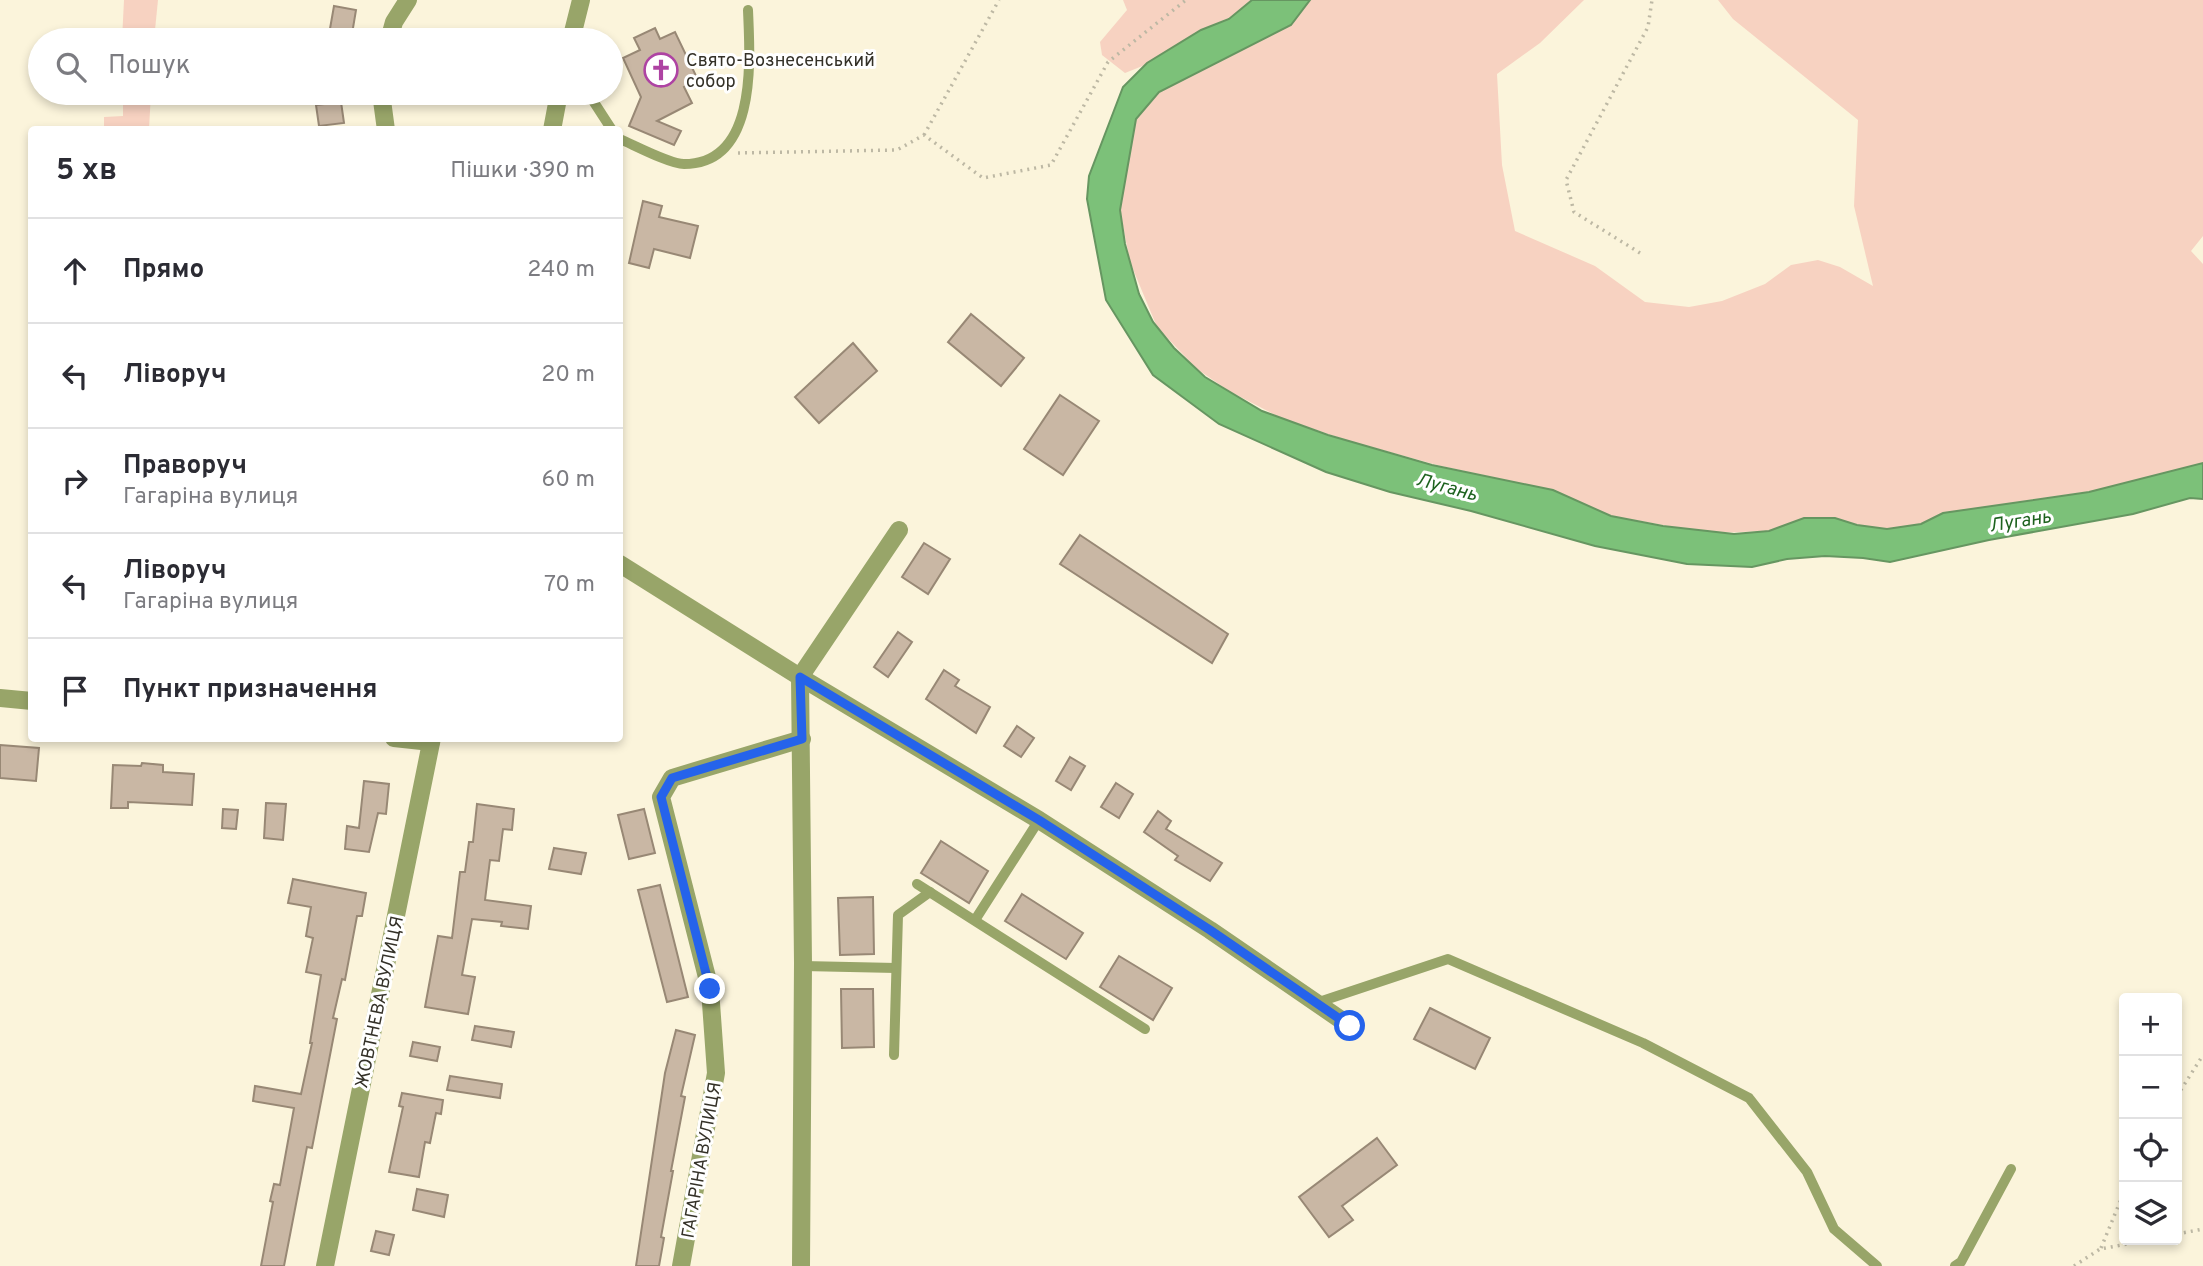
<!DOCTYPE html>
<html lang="uk">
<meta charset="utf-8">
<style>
:root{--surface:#fff;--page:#f7f7f7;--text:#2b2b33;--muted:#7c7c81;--line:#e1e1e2}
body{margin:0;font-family:Overpass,sans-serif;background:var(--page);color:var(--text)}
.controls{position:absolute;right:21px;bottom:21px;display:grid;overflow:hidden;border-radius:7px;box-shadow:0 4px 10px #0003}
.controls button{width:63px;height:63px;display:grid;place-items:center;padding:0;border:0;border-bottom:2px solid var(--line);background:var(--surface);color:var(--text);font:35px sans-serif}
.stop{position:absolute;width:21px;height:21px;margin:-16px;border:5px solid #2563eb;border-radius:50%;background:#fff}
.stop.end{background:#2563eb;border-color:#fff;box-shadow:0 2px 7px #0008}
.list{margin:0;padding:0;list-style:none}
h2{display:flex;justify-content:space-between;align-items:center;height:91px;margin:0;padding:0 28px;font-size:30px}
h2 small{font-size:23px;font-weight:400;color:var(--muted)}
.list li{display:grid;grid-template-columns:46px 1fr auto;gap:21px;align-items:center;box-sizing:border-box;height:105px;padding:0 28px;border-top:2px solid var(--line)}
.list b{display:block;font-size:26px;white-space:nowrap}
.list p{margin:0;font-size:23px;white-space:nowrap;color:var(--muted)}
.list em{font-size:23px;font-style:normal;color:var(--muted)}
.icon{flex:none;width:38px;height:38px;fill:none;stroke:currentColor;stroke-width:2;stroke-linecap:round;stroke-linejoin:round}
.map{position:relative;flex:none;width:2203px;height:1266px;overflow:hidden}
.search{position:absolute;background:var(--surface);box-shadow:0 4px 10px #0003;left:28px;top:28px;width:595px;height:77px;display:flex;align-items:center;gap:18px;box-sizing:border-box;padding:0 24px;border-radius:38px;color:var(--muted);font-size:26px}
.panel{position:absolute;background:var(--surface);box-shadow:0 4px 10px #0003;left:28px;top:126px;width:595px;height:616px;border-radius:7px}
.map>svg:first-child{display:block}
.green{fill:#f7d2c1}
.water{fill:#7cc179;stroke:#669661;stroke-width:2}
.building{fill:#c9b7a4;stroke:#988875;stroke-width:2}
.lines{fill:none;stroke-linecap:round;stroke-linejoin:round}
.path{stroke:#bdb8a4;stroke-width:3.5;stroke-dasharray:2 5;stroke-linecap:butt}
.service{stroke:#98a569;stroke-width:10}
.minor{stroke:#98a569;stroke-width:18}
.tertiary{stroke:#98a569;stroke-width:18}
.route{stroke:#2563eb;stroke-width:9}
.labels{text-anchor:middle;stroke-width:6;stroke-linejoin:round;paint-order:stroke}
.poi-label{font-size:18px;fill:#343128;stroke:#fff;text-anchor:start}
.street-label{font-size:18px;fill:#343128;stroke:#fff}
.water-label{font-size:19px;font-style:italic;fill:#1d621e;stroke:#fff}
</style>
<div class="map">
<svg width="2203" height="1266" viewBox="0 0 2203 1266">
<rect width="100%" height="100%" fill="#fbf4db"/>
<g class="green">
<polygon points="124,0 158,0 154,40 122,40"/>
<polygon points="1123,0 1254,0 1229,19 1201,30 1145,65 1125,73 1102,55 1100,42 1127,10"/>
<polygon points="1310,0 1584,0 1540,43 1497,74 1502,165 1515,231 1595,266 1645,302 1689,307 1722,301 1765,284 1791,265 1818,260 1840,267 1873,286 1854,206 1858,120 1733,19 1718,0 2203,0 2203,236 2191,251 2203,264 2203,464 2105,489 1943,513 1921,524 1887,529 1857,525 1835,518 1804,518 1769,531 1710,533 1611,516 1553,490 1441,466 1349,441 1281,418 1229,391 1197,369 1157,327 1130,262 1120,210 1136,119 1159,92 1291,25"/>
<polygon points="123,93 151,93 149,129 104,129 104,117 123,116"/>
</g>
<polygon class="water" points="1252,0 1310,0 1291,25 1159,92 1136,119 1120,210 1125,244 1139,294 1153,322 1174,348 1205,377 1262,411 1328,435 1432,465 1553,490 1611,516 1663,526 1734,534 1769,531 1804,518 1835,518 1857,525 1887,529 1921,524 1943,513 2089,492 2203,463 2203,499 2190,498 2133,514 1989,540 1890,562 1863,558 1825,556 1787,559 1752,567 1687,564 1595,546 1471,511 1390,492 1326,472 1219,424 1153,375 1106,300 1087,199 1089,176 1123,87 1147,63 1201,30 1229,19"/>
<g class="building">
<polygon points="334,6 356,10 351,40 328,40"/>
<polygon points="655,28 660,39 675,32 698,80 684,87 692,103 657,121 681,131 674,145 629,126 641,97 623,58 640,50 634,38"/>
<polygon points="341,102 344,123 319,126 316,105"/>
<polygon points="643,201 662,206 659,217 698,226 690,258 654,249 649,268 629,263"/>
<polygon points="971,314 1024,358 1001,386 948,342"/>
<polygon points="853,343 877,371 819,423 795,397"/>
<polygon points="1060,395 1099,421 1063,475 1024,449"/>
<polygon points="1080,535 1228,634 1212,663 1060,564"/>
<polygon points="924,543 950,559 928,594 902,577"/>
<polygon points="898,632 912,642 888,677 874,667"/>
<polygon points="944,670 959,680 955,686 990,707 976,733 926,699"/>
<polygon points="1017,726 1034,738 1021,757 1004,746"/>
<polygon points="0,745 39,748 36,781 0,778"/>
<polygon points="1070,757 1085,766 1071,790 1056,781"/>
<polygon points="142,763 163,765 163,772 194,774 192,805 128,802 128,808 111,808 113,765 141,766"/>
<polygon points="364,781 389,784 386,814 378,813 369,852 345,849 347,826 359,828"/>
<polygon points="1116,783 1133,794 1119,818 1101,807"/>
<polygon points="266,803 286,804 283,840 264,838"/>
<polygon points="477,804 514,809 512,830 503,829 499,861 490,860 485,900 531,906 528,929 501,926 502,922 472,919 462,975 475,977 468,1014 425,1007 438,936 452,938 460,872 465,872 469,842 473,842"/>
<polygon points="223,809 238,810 236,829 222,828"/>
<polygon points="644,809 655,853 629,859 618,815"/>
<polygon points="1158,811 1171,821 1166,829 1222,863 1210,881 1175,860 1178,856 1144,832"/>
<polygon points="941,841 988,871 969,903 921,873"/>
<polygon points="554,848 586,853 581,874 549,869"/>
<polygon points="293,879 366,893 362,916 357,916 345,980 342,979 333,1018 337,1019 312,1148 307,1147 284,1266 261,1266 273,1202 270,1201 274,1184 280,1185 294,1108 253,1101 255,1086 301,1094 312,1043 310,1043 321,975 306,972 313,938 306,936 311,907 288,903"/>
<polygon points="660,885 688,997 667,1002 638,890"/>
<polygon points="1022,894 1083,933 1066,959 1005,921"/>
<polygon points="873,897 874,954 840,955 838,898"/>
<polygon points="1119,956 1172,988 1153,1020 1100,987"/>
<polygon points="841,989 873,989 874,1047 842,1048"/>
<polygon points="1430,1008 1490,1038 1475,1069 1414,1039"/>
<polygon points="475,1026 514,1032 511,1047 472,1040"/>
<polygon points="676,1030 695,1035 681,1096 685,1097 671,1171 673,1171 661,1237 664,1238 659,1266 636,1266 665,1073"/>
<polygon points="413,1042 440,1047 437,1061 410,1056"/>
<polygon points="450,1076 502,1084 500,1098 447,1090"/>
<polygon points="402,1093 443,1100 441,1114 436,1113 430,1143 425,1142 419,1177 389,1172 403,1107 399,1106"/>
<polygon points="1377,1138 1397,1165 1342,1206 1353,1220 1329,1237 1299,1197"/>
<polygon points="417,1189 448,1195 444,1217 413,1210"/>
<polygon points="376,1231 394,1235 389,1255 371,1251"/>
</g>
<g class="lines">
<g class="path">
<polyline points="924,135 999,0"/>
<polyline points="738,153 897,150 924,135 983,178 1051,165 1108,62 1186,0"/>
<polyline points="1640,253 1574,212 1566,180 1648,27 1652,0"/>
<polyline points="2177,1096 2203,1055"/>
<polyline points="2177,1234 2203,1229"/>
<polyline points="2101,1248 2124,1192"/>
<polyline points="2074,1266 2100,1249 2149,1240"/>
</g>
<g class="service">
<polyline points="588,93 612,130"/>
<path d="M 620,139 C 634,145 670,164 684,164 C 758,164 750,59 748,10"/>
<polyline points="917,884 1145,1029"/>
<polyline points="975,920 1039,820"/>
<polyline points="803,966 896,968"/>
<polyline points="1316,1003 1448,959 1643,1043 1749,1098 1807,1172 1834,1229 1877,1266"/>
<polyline points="894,1055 898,915 930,892"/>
<polyline points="1955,1266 1961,1262 2011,1169"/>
</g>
<g class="minor">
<polyline points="389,40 394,22 408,0"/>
<polyline points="381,93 386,130"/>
<polyline points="620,564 800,677 1039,820 1210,930 1350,1026"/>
<polyline points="0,698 32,701"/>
<polyline points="394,738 431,742"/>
<polyline points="681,1266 716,1073 710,989 661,797 672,778 802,739"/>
<polyline points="801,1266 803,963 800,677 899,530"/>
</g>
<g class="tertiary">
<polyline points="571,40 581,0"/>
<polyline points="552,130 559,93"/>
<polyline points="325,1266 432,738"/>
</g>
</g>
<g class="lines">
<polyline class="route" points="710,989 661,797 672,778 802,739 800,677 1039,820 1210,930 1350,1026"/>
</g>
<defs>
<symbol id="church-ring" viewBox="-11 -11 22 22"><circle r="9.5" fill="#fff" stroke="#ae43a3" stroke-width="1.5"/><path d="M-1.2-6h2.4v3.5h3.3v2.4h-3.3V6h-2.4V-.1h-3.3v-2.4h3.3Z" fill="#ae43a3"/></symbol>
</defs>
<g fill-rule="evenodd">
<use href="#church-ring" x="642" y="51" width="38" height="38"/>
</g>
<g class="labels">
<g class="poi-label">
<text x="686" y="66">Свято-Вознесенський<tspan x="686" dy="21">собор</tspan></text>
</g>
<g class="street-label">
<text transform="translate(379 1002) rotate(-78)" y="6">ЖОВТНЕВА ВУЛИЦЯ</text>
<text transform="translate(701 1160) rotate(-80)" y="6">ГАГАРІНА ВУЛИЦЯ</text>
</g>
<g class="water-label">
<text transform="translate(1447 486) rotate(15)" y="7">Лугань</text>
<text transform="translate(2020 520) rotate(-9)" y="7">Лугань</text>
</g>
</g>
</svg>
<div class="controls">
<button>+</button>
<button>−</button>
<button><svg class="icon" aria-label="locate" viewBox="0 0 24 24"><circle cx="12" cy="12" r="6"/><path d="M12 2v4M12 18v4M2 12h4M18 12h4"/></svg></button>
<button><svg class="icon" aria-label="layers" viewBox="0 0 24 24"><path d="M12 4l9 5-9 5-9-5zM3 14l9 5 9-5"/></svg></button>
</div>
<div class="stop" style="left:1350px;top:1026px"></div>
<div class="stop end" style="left:710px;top:989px"></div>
<div class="search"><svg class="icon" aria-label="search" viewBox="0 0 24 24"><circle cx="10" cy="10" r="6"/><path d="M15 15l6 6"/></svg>Пошук</div>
<section class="panel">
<h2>5 хв<small>Пішки · 390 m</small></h2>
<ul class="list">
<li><svg class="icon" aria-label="ahead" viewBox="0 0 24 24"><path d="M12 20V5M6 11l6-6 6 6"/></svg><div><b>Прямо</b></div><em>240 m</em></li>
<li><svg class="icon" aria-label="left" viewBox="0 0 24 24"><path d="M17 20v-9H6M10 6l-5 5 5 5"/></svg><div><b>Ліворуч</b></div><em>20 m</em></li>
<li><svg class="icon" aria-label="right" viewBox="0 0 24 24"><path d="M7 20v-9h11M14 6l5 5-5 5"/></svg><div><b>Праворуч</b><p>Гагаріна вулиця</p></div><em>60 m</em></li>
<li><svg class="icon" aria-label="left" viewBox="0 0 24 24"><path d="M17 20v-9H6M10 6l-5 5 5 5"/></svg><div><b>Ліворуч</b><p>Гагаріна вулиця</p></div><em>70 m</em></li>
<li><svg class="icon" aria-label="arrive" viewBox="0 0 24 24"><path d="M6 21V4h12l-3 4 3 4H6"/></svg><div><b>Пункт призначення</b></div></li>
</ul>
</section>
</div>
